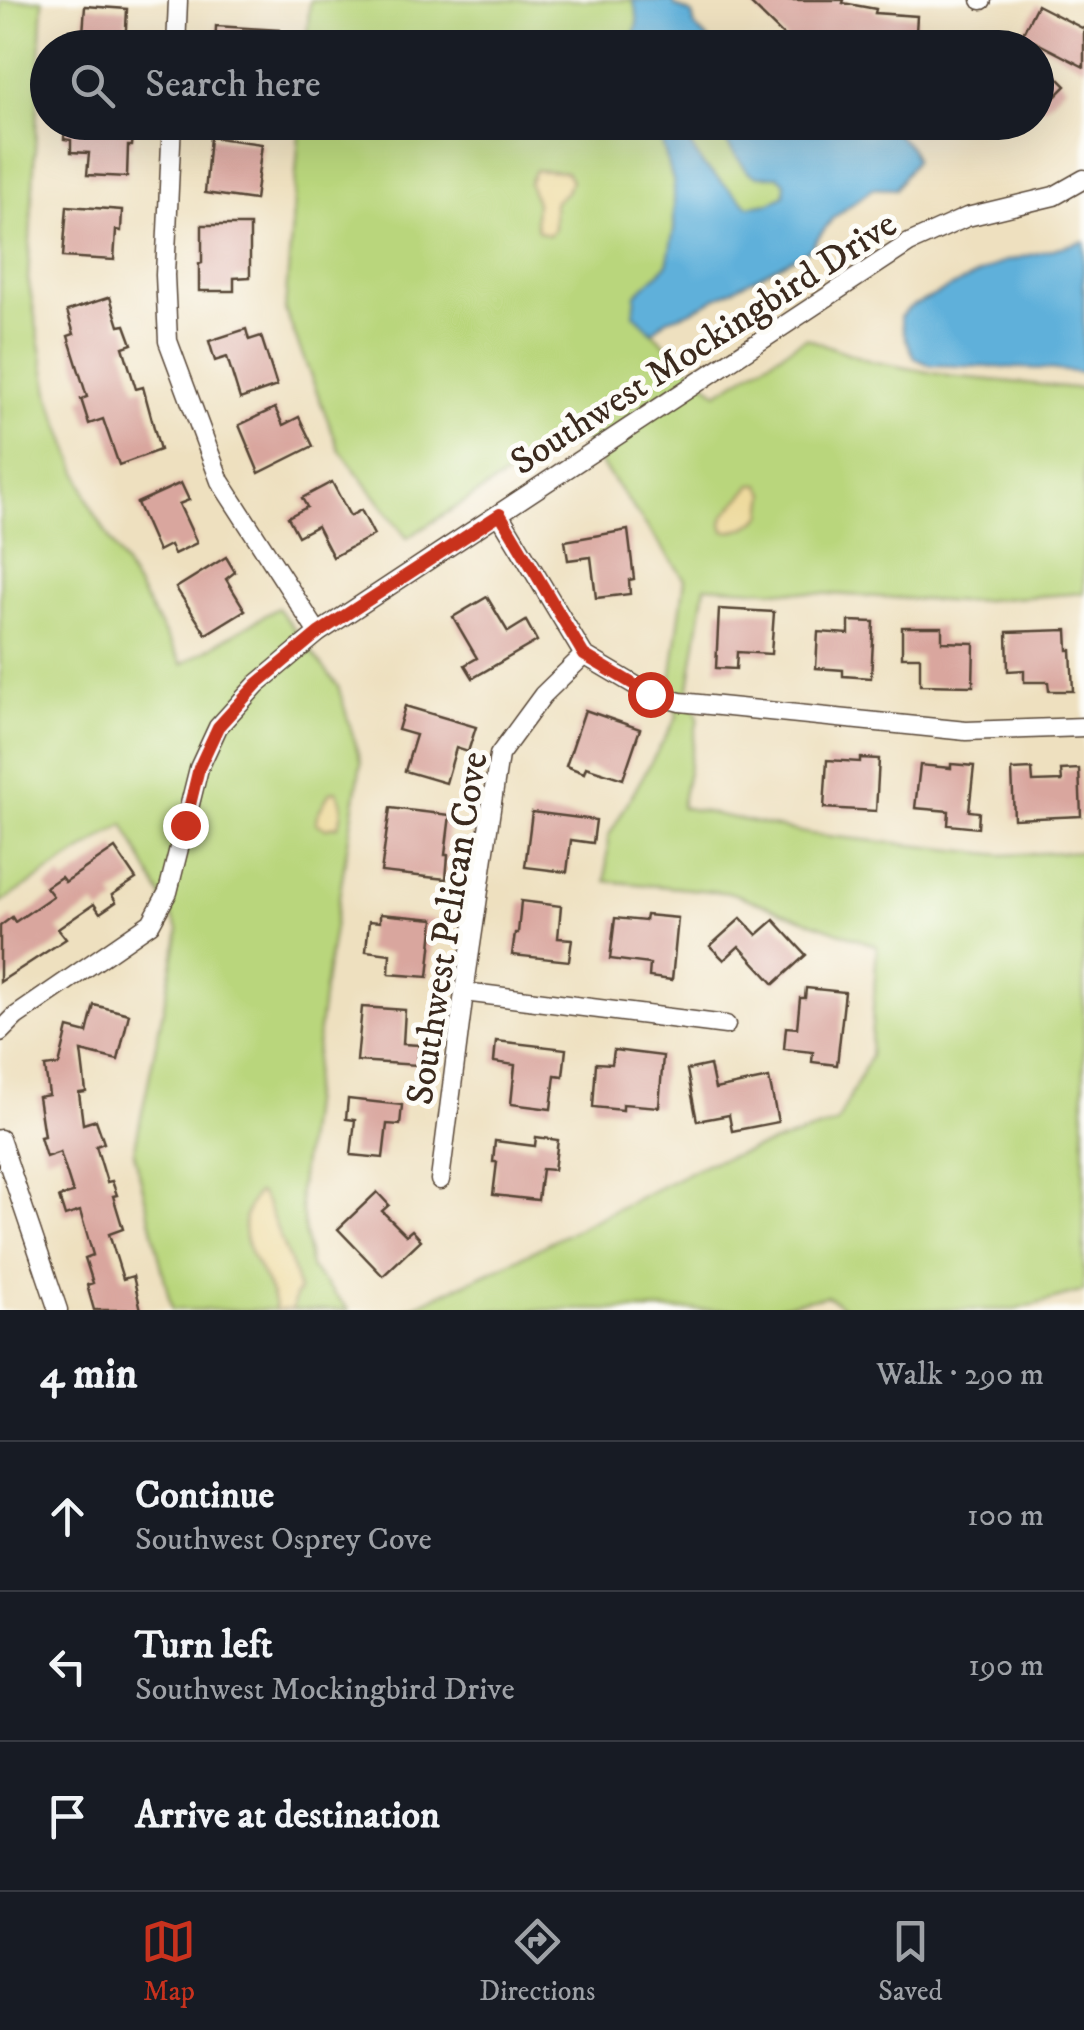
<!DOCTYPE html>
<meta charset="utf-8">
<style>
:root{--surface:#171b24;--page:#20242c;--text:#f1f3f6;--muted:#9ea1a6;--line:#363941;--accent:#c8321e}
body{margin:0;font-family:"IM FELL DW Pica",serif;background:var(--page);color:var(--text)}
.stop{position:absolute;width:30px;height:30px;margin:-22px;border:8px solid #c8321e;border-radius:50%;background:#fff}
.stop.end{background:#c8321e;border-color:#fff;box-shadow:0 2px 10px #0008}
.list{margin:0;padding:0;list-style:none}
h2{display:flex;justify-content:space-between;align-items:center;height:130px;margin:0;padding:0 40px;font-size:42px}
h2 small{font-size:32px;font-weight:400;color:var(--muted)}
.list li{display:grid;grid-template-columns:65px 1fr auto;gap:30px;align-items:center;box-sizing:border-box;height:150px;padding:0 40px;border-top:2px solid var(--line)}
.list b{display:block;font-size:38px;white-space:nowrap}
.list p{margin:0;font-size:32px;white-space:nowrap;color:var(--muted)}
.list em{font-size:32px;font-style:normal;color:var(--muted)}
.icon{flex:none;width:55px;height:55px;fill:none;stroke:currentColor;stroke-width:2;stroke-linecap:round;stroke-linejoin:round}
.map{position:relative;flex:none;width:1084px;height:1310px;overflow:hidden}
.search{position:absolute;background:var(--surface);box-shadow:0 10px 40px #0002;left:30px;right:30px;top:30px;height:110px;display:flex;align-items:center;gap:25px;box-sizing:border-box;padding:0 35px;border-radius:55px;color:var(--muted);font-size:38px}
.sheet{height:580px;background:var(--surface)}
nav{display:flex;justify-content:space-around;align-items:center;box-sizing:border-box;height:140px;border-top:2px solid var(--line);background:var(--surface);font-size:28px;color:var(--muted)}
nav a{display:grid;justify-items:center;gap:5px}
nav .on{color:var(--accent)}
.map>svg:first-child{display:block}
.green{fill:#b9d67c;stroke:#7a804d;stroke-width:2.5}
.sand{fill:#eeda9e;stroke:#94825e;stroke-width:2.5}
.water{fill:#5fb0da;stroke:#4d6d7c;stroke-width:2.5}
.building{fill:#d9a69e}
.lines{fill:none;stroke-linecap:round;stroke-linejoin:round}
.minor-casing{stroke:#564536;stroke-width:21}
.minor{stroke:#fff;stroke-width:18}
.route{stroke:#c8321e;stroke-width:12}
.labels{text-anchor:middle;stroke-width:10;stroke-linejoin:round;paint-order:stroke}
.street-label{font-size:38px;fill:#3b2a1e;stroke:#fdfcf7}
</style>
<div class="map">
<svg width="1084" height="1310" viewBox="0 0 1084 1310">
<rect width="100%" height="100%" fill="#fdfcf7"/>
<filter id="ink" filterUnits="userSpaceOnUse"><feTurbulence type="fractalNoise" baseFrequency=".01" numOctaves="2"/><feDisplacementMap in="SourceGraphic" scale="20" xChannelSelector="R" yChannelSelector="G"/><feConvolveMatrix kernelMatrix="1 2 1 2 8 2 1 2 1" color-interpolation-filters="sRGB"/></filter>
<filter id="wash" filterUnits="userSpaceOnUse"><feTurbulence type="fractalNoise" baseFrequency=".0048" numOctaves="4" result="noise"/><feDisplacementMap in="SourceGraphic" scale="40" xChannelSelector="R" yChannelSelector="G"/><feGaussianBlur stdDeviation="2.25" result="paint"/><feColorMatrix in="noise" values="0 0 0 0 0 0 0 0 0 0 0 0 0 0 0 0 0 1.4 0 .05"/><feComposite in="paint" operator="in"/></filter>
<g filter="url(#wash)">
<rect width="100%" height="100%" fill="#eee0bf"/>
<g class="green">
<polygon points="0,0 43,0 28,279 50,398 91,507 182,664 278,608 338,686 361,763 324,989 299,1193 310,1267 349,1310 172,1310 134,1152 179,931 124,824 0,903"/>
<polygon points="310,0 673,0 675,6 692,14 695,27 715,47 306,48"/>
<polygon points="795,122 840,128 854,123 885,124 910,147 915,160 895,189 873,188 832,219 810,249 689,312 667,319 652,332 717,393 806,338 870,361 949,376 1084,389 1084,593 959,602 705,586 689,688 698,718 681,807 810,834 1002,855 1084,851 1084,1291 1015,1310 848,1310 827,1296 782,1305 776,1310 406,1310 505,1265 706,1164 837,1123 870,1057 877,946 732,893 606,881 608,837 677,717 671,680 685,579 577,431 407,538 339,449 285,310 300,123"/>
</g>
<g class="sand">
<polygon points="535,170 566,172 571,180 567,191 554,202 554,229 549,235 538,231 535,218 536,203 529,183"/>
<path d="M 752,485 L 760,485 L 766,493 L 763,515 C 752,525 740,533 724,531 L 722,523 L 724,516 Z"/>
<path d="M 336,791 C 343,801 343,814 338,826 L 325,828 L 316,823 L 317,815 L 330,792 Z"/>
<path d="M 257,1193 L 261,1194 L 267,1204 L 293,1270 L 299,1291 L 295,1296 L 292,1310 L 276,1310 C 269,1268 222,1239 257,1193 Z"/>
</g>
<g class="water">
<path d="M 632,0 L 673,0 L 675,6 L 692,14 L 695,27 L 715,47 L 635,47 L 632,41 C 638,24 640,16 632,0 Z"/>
<polygon points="795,123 840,128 854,123 885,124 910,147 915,160 895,189 873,188 832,219 810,249 689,312 667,319 652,332 634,314 636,294 667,265 674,229 674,184 656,123 676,123 703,165 748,206 770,203 784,195 785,183 778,176 756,176 748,172 712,123"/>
<polygon points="1084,241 1084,373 1047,369 930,365 915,358 905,337 900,317 910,307 1003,262"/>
</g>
<g id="blocks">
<g class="building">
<polygon points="747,0 844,0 843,3 876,9 875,13 917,16 915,48 797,48 785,41 786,38"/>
<polygon points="1037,5 1084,29 1084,67 1022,35"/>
<polygon points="85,6 127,9 125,48 82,48"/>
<polygon points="216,26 280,30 279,48 215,48"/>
<polygon points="1036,56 1066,86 1044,108 1036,100"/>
<polygon points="65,122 134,124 132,146 128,146 127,177 87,175 89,153 71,152 71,140 64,139"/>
<polygon points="210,137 262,144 255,200 205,193"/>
<polygon points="67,206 122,210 121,231 116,230 114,260 63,257"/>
<polygon points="202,225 250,225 250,277 234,278 234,291 199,291 199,264 202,263"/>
<polygon points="110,297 119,326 125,325 132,344 123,347 136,389 143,387 160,450 119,465 103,419 89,424 81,399 87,397 68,336 74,334 67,311"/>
<polygon points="246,329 249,340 261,336 277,386 240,399 227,357 215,361 209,341"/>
<polygon points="275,408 283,425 299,417 313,446 259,473 239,425"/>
<polygon points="332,482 350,516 361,510 374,535 333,557 317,526 298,536 288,517 307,507 302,498"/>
<polygon points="181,483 189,500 179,504 197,543 174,554 170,545 158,551 137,503"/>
<polygon points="628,530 634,579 629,580 630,594 596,598 591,557 568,560 565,541"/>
<polygon points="226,557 235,572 226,579 245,610 206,634 176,588"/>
<polygon points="487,597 508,632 526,621 537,641 473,678 465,665 477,658 453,617"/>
<polygon points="719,609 774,612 771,654 737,652 736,669 716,668"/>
<polygon points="849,621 874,622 871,678 843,676 843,670 816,668 818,632 849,634"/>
<polygon points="902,627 942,627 942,642 974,643 973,686 920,685 920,657 902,657"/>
<polygon points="1067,630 1068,650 1071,650 1073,691 1049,691 1048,682 1024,682 1024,670 1008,671 1007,632"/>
<polygon points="405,706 476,727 468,752 456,748 446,783 405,771 416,735 398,730"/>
<polygon points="585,710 640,729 623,779 586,767 584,773 566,766"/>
<polygon points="860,758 879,759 876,811 824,808 827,760 860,762"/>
<polygon points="951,764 974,766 969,811 979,812 978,828 948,825 949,811 915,808 920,765 951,768"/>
<polygon points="1032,769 1033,782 1062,781 1061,770 1079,769 1081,816 1014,819 1012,770"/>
<polygon points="390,808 450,815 445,855 448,855 446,879 381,872"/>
<polygon points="532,812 596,820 593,843 571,840 567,872 525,867"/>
<polygon points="115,848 136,879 112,895 116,902 100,913 94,904 58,929 66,939 0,982 0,926 12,917 15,922 53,896 46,887 61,877 65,882"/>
<polygon points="521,901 561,906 558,938 572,939 569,961 512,955 515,933 518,933"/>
<polygon points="380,914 434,919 428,977 389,974 390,954 366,951 369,921 380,922"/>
<polygon points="646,915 678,918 672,980 649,977 650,964 610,959 615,918 645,921"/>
<polygon points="741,918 757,935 774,920 806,955 774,984 739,946 724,960 710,946"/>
<polygon points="806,988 845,992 837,1065 812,1062 813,1052 784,1049 786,1027 797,1028 800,998 805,998"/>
<polygon points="94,1005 129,1014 118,1060 81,1051 86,1092 79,1093 83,1124 96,1120 104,1143 96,1146 107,1182 112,1181 117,1195 113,1196 123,1229 109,1234 123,1279 133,1276 141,1310 94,1310 87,1285 93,1283 85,1258 93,1255 80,1211 65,1216 59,1197 73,1193 60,1152 46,1157 40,1137 44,1136 38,1097 49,1095 45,1067 59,1065 68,1028 87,1033"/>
<polygon points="362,1007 405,1010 403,1044 419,1045 417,1065 357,1061"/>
<polygon points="496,1041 566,1049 563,1076 555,1075 551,1109 511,1104 515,1065 494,1062"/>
<polygon points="614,1050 663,1056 659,1107 623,1104 623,1110 593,1107 596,1063 612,1064"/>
<polygon points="710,1065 715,1089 769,1078 778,1122 732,1131 729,1115 697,1121 687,1070"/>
<polygon points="348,1099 402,1105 400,1125 387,1124 383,1158 351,1155 355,1120 346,1119"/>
<polygon points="536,1137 558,1140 554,1170 542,1169 538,1200 493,1195 497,1162 493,1162 495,1141 535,1146"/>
<polygon points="377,1192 389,1205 382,1211 406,1235 412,1230 421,1240 383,1276 338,1229"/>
</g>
</g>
</g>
<g filter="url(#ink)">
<use href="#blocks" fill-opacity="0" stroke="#564536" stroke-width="2.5"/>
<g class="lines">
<defs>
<g id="minor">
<polyline points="981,0 982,0"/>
<polyline points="176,48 178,0"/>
<polyline points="172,122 165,275 168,341 220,481 318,633"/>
<polyline points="499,514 584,655 650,694 680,702 966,731 1084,727"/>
<polyline points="464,992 726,1025"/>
<polyline points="0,1032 16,1016 151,923 168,892 199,768 218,727 257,684 318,633 909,243 967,217 1054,196 1084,179"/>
<polyline points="0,1139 58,1310"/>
<polyline points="440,1180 464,992 499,755 543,695 584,655"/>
</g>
</defs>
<use href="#minor" class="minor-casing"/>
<use href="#minor" class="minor"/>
</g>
</g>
<g class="lines" filter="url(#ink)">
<polyline class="route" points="185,825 199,768 218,727 257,684 318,633 500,514 584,655 650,694"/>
</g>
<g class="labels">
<g class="street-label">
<text transform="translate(703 342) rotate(-33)" y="13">Southwest Mockingbird Drive</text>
<text transform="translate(446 928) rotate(-81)" y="13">Southwest Pelican Cove</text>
</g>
</g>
</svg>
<div class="stop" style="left:650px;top:694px"></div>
<div class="stop end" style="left:185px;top:825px"></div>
<div class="search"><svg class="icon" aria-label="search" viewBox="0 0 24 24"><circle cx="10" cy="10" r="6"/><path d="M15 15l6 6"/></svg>Search here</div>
</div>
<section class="sheet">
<h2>4 min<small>Walk · 290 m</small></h2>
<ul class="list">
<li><svg class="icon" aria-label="ahead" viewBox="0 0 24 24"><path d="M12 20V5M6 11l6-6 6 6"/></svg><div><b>Continue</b><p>Southwest Osprey Cove</p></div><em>100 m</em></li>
<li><svg class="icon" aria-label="left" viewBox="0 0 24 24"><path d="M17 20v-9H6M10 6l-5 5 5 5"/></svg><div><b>Turn left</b><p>Southwest Mockingbird Drive</p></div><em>190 m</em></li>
<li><svg class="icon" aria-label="arrive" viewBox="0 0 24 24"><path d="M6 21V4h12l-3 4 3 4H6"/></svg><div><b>Arrive at destination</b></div></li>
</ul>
</section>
<nav>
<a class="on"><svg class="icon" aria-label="map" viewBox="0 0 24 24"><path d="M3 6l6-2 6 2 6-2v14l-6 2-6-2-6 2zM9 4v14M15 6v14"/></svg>Map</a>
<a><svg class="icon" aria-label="directions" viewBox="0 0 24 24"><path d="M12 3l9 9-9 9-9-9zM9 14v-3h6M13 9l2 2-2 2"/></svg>Directions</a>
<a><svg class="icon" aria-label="saved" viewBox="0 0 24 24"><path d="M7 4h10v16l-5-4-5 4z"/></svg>Saved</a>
</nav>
